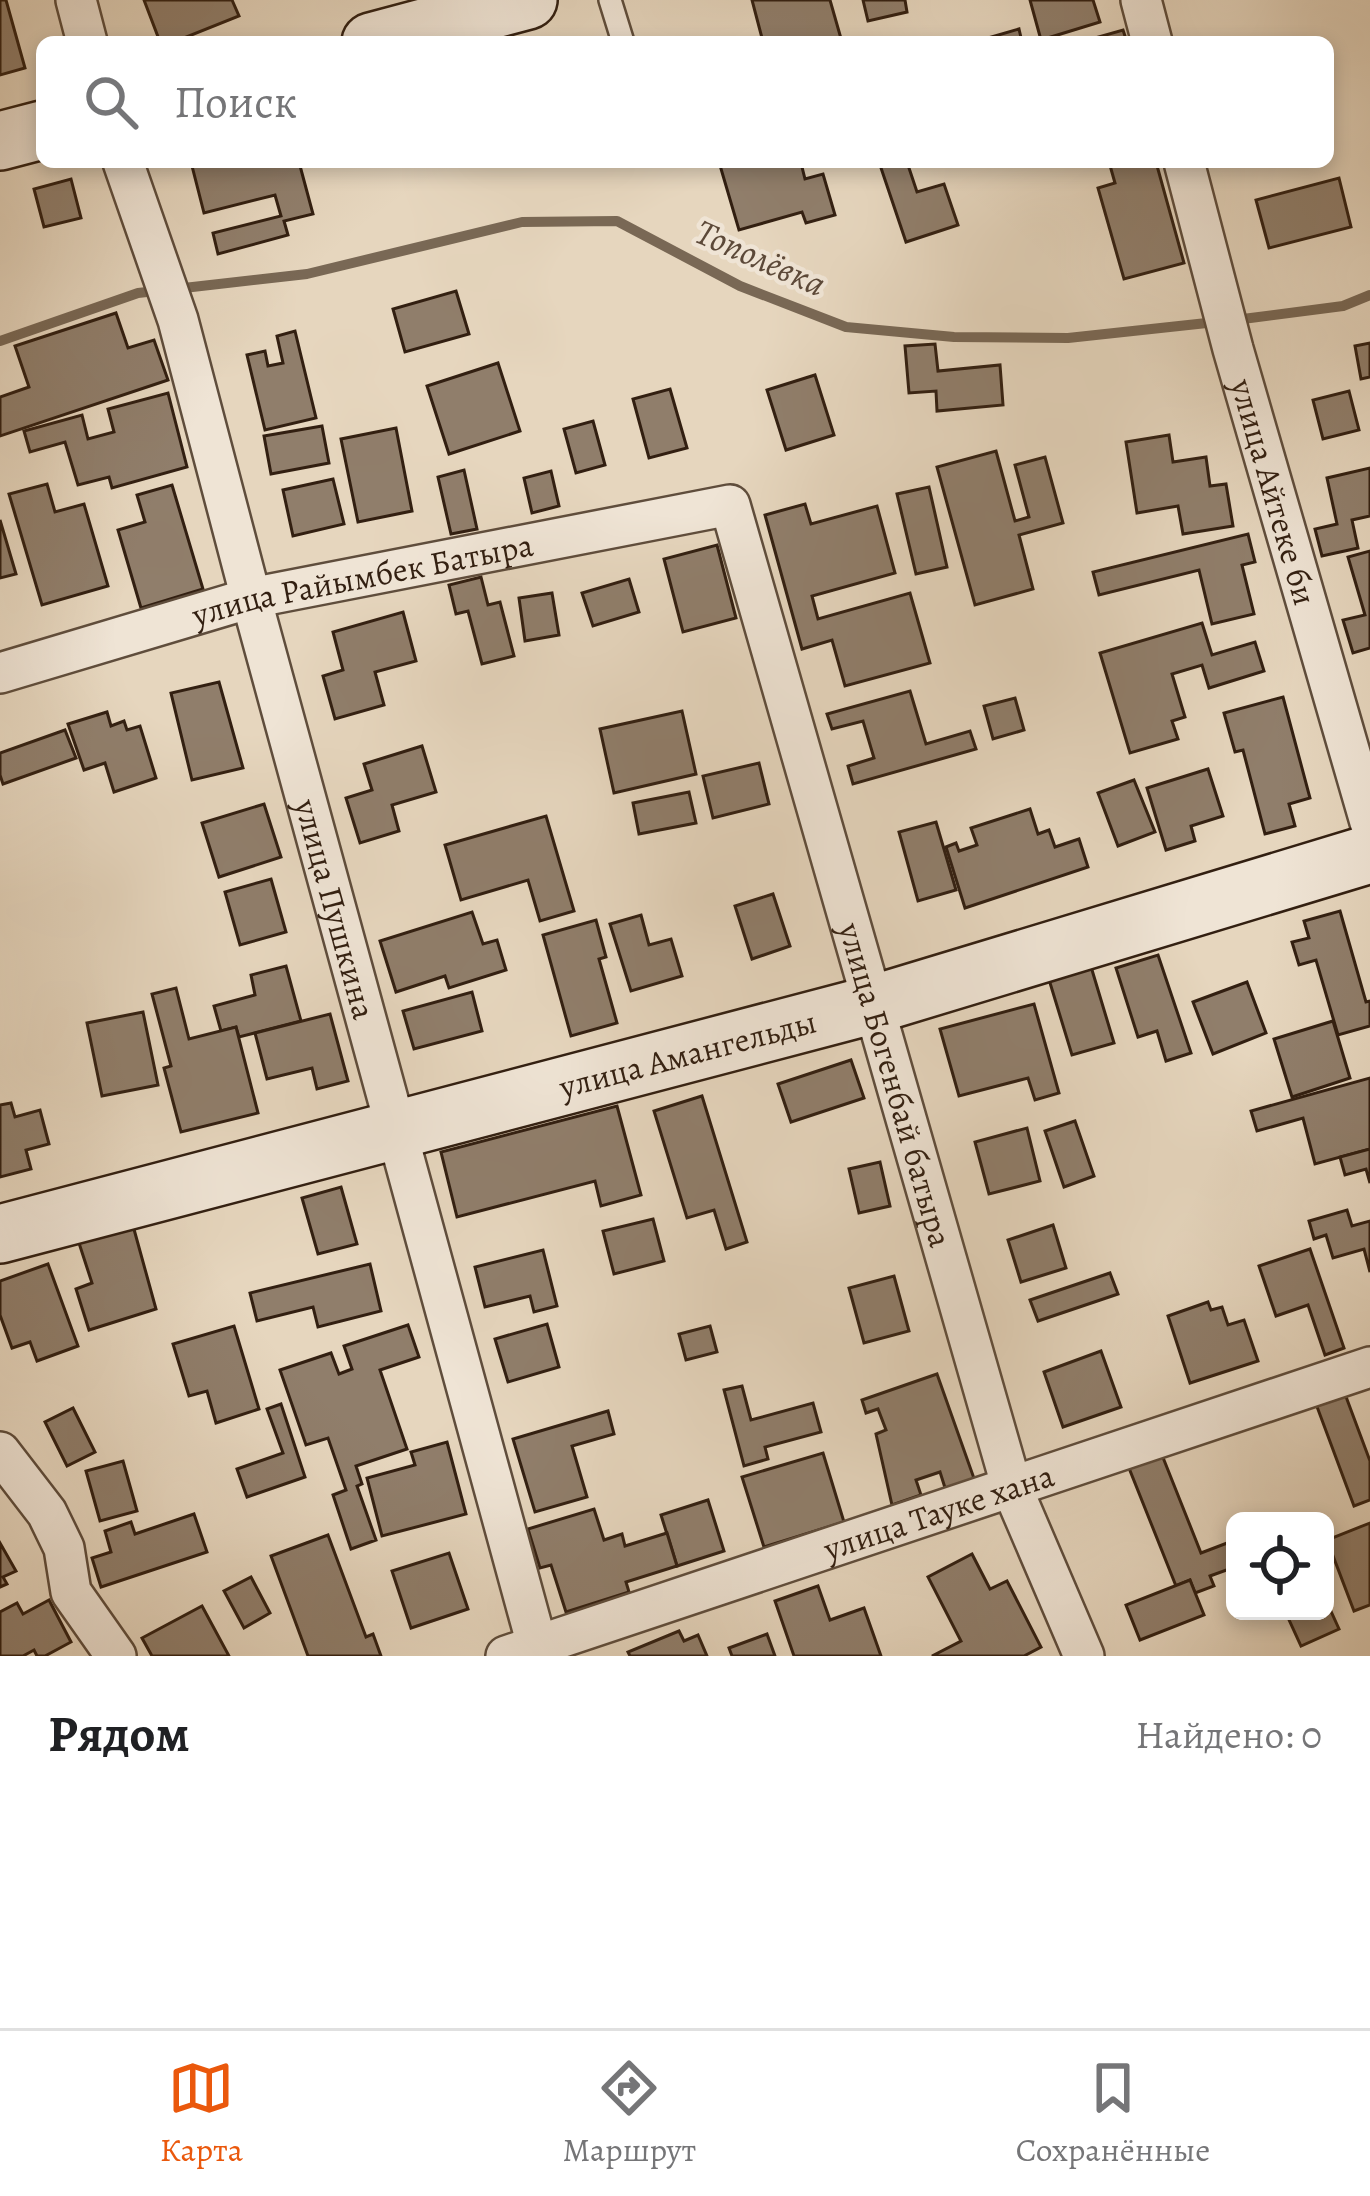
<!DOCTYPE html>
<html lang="ru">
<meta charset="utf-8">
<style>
:root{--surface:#fff;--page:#f2f2f2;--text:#202124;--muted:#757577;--line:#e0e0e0;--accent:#ea580c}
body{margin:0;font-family:Alegreya,serif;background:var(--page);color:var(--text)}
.controls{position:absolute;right:36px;bottom:36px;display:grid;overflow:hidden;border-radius:18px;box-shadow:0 6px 18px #0003}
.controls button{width:108px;height:108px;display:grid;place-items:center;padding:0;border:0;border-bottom:3px solid var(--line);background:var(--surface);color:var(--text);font:60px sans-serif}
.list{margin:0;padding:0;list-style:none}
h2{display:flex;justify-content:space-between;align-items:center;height:156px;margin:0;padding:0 48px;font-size:51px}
h2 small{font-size:39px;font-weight:400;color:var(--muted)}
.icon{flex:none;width:66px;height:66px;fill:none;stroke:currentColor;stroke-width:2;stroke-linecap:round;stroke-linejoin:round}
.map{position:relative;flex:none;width:1370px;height:1656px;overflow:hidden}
.search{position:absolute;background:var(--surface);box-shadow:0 6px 18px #0003;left:36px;right:36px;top:36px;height:132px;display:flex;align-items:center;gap:30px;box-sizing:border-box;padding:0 42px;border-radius:18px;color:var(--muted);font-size:45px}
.sheet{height:372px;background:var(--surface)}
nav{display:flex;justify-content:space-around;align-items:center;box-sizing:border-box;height:168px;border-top:3px solid var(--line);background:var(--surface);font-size:33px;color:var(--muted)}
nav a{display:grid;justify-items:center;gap:6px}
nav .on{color:var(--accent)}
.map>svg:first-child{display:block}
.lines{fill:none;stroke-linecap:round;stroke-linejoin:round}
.stream{stroke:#796855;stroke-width:10}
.building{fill:#907e6b;stroke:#321f11;stroke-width:3}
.lane-casing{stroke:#5f4d3c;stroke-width:26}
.street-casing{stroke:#5f4d3c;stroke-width:44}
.secondary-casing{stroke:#321f11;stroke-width:62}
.lane{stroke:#efe4d5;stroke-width:21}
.street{stroke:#efe4d5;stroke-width:39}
.secondary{stroke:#efe4d5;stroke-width:57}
.labels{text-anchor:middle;stroke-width:9;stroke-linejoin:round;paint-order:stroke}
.street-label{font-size:33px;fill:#321f11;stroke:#efe4d5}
.water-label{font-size:36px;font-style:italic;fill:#5c4939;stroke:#efe4d5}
</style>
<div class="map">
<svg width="1370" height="1656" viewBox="0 0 1370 1656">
<rect width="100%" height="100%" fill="#e6d6be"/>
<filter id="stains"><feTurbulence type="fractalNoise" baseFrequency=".00167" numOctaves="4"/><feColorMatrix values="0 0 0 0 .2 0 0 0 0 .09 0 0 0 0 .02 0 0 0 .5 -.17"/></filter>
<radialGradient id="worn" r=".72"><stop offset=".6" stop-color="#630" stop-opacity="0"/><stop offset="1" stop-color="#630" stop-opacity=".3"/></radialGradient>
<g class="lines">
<g class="stream">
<polyline points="175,289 307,274 522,222 617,221 740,286 846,327 954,337 1068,338 1216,322"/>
<polyline points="1235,320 1343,306 1370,295"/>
<polyline points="0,341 138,293 156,291"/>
</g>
</g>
<g class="building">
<polygon points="0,0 6,0 25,68 0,75"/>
<polygon points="144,0 232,0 239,16 174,42 160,42"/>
<polygon points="752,0 830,0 842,42 747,42 762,38"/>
<polygon points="863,0 905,0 907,12 868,21"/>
<polygon points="1030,0 1093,0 1100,22 1041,40"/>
<polygon points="1019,29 1022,42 990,42 988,38"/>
<polygon points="1123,30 1127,42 1081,42"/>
<polygon points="191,162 299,162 313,214 284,221 288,235 218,254 213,233 281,216 275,195 204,213"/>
<polygon points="719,162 803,162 801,163 805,179 823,174 835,215 806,223 802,212 739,230"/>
<polygon points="879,162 907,162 917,192 944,184 958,225 906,242"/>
<polygon points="1109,162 1156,162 1184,263 1124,279 1098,188 1115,183"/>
<polygon points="1339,178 1351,227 1269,248 1256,200"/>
<polygon points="71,179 81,218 44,227 34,189"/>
<polygon points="456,291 469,334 405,352 393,309"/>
<polygon points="116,313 128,348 154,340 168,380 0,436 0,397 29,387 15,346"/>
<polygon points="295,331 316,418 265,430 247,355 265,351 268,366 283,363 277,336"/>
<polygon points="1370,343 1370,377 1361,379 1355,346"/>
<polygon points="935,344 938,371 1000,365 1003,405 937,411 936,391 909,393 905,346"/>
<polygon points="498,363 520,431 449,454 427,386"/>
<polygon points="815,375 834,435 786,450 767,390"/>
<polygon points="670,389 687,448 649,458 633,399"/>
<polygon points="1349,391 1359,430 1323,439 1313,400"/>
<polygon points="168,393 187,467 112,488 109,477 78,485 65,442 30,452 24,431 82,415 88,439 114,432 108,409"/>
<polygon points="593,421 605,465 576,473 564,429"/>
<polygon points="322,426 329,463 271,474 264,436"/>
<polygon points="396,428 412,511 358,522 341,439"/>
<polygon points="1169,435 1173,462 1206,457 1210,486 1226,484 1233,526 1183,534 1178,506 1137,513 1126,442"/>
<polygon points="996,451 1015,521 1029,517 1015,465 1045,457 1063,523 1019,535 1033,589 975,605 937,467"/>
<polygon points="1370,468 1370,516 1352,520 1358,548 1322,556 1315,529 1337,524 1327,478"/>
<polygon points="464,470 477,529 451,534 438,477"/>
<polygon points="551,471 559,506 532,513 524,478"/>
<polygon points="333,479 344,524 293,536 283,490"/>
<polygon points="47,484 55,512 84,504 108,586 42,605 9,494"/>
<polygon points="172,485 203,589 141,608 118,530 145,522 137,495"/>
<polygon points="929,487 947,567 916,574 897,494"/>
<polygon points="805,504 811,524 877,506 895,573 812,596 818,619 910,593 930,663 845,686 832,640 802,649 765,515"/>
<polygon points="0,520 16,574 0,578"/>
<polygon points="1248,534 1255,562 1242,565 1254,614 1212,624 1199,570 1099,595 1093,572"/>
<polygon points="717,545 736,618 683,632 664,559"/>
<polygon points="1370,551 1370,648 1353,653 1343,620 1365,615 1348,557"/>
<polygon points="481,577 488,605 500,602 514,656 482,664 468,611 456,614 449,585"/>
<polygon points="629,579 639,612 593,626 582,593"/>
<polygon points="552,593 559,635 525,641 519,598"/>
<polygon points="403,612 416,661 375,672 384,705 335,719 323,676 343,670 333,632"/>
<polygon points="1202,623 1212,655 1255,642 1264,671 1209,688 1202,665 1172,674 1185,717 1172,721 1178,739 1130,753 1100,653"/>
<polygon points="219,682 243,768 192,780 171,693"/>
<polygon points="910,691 926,744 970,731 976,749 853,784 848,766 874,758 863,721 832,729 827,714"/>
<polygon points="1283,697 1310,798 1289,804 1295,826 1265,834 1243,750 1235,752 1224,713"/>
<polygon points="1015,698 1024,730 993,739 984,706"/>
<polygon points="682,711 696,774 614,793 600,729"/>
<polygon points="107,712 111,726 124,721 127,730 140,726 156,778 114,792 105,763 84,770 68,724"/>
<polygon points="65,730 76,758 3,784 0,775 0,753"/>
<polygon points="422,746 436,792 392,805 399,831 360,843 346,798 372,790 364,764"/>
<polygon points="759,763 769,804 713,818 703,776"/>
<polygon points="1208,769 1223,816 1191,826 1195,841 1166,850 1147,788"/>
<polygon points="1134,780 1155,832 1118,846 1098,793"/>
<polygon points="689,792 696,823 639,834 633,803"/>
<polygon points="264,804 281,857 219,877 202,823"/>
<polygon points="1030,809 1038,834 1049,830 1055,847 1079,839 1088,867 965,908 946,847 956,843 959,851 977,845 971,828"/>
<polygon points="546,816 574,911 540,921 528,880 461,900 445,845"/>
<polygon points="936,822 956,890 918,901 899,832"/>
<polygon points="271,879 286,932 240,945 225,892"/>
<polygon points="773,894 790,946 752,959 735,906"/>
<polygon points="1340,911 1366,1002 1370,1001 1370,1026 1338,1035 1316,960 1299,965 1292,942 1309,938 1304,921"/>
<polygon points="472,912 483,944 497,940 506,970 449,988 445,976 396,992 380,941"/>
<polygon points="641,915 649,945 671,939 682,976 631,991 610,924"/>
<polygon points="596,920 606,957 599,959 617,1023 571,1036 543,935"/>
<polygon points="1158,955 1191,1053 1166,1061 1157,1031 1138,1037 1116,968"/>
<polygon points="1089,960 1114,1043 1072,1055 1047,973"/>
<polygon points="286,966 301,1021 239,1037 236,1027 221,1031 214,1006 255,995 251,975"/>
<polygon points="1247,982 1266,1033 1213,1054 1193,1002"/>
<polygon points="176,988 189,1039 236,1027 258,1113 181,1132 164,1068 171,1066 152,994"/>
<polygon points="472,992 482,1031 414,1049 403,1011"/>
<polygon points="1034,1004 1059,1093 1035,1100 1028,1078 959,1096 940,1029"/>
<polygon points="143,1012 158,1085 102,1096 87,1023"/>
<polygon points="330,1014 348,1081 317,1089 312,1068 267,1079 255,1033"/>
<polygon points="1333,1021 1350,1078 1292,1097 1274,1039"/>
<polygon points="851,1060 864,1098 791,1122 778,1084"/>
<polygon points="1370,1078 1370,1149 1315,1164 1303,1118 1257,1131 1251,1111"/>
<polygon points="702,1096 747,1242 726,1249 714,1210 687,1218 654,1111"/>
<polygon points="11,1103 15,1117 40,1110 49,1144 26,1150 31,1169 0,1177 0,1105"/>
<polygon points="617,1106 641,1195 601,1206 595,1181 457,1217 441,1152"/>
<polygon points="1075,1121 1094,1176 1064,1187 1045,1131"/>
<polygon points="1027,1128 1040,1181 989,1194 975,1142"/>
<polygon points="1370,1149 1370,1183 1366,1169 1345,1175 1340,1157"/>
<polygon points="880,1162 890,1206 859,1213 849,1169"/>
<polygon points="341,1187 357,1244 318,1254 302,1198"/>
<polygon points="1347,1210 1352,1226 1370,1221 1370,1272 1364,1249 1333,1258 1326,1235 1314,1239 1309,1221"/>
<polygon points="653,1219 664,1261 614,1274 603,1231"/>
<polygon points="132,1222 156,1309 89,1330 76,1289 92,1283 78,1240"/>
<polygon points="1053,1225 1066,1268 1021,1282 1008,1240"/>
<polygon points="1310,1249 1344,1348 1325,1355 1308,1305 1276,1316 1259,1266"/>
<polygon points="543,1250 557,1306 534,1312 530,1296 485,1307 475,1267"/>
<polygon points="48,1264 78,1346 37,1361 30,1342 12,1348 0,1315 0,1281"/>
<polygon points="370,1264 381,1311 318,1327 313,1307 257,1321 250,1293"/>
<polygon points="1110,1273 1118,1294 1038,1321 1030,1300"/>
<polygon points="894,1276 909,1331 864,1343 849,1288"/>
<polygon points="1208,1302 1211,1310 1222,1307 1228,1325 1244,1320 1258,1361 1190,1383 1168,1316"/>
<polygon points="547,1324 559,1367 508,1382 495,1339"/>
<polygon points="408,1325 419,1357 380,1370 407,1449 356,1466 362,1484 357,1486 376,1540 351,1549 333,1495 346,1490 328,1438 306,1445 280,1370 331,1353 339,1374 352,1369 344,1346"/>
<polygon points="234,1326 259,1409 216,1423 207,1391 189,1396 173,1344"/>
<polygon points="710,1326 717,1352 686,1360 679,1334"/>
<polygon points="1101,1351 1121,1407 1063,1427 1044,1372"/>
<polygon points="937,1374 976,1484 947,1494 940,1472 916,1480 921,1495 892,1505 876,1434 886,1430 878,1409 866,1413 862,1400"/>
<polygon points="742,1386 751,1420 813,1403 821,1432 765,1447 768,1459 744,1466 724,1390"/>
<polygon points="1345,1394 1370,1461 1370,1500 1354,1506 1316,1404"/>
<polygon points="281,1404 305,1477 247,1497 237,1469 283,1453 267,1409"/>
<polygon points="73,1408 95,1452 67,1466 45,1422"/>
<polygon points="608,1411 614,1434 572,1446 587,1497 535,1512 513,1439"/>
<polygon points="447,1442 466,1514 382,1536 367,1478 415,1465 411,1452"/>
<polygon points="823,1453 844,1522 764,1547 742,1477"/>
<polygon points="1162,1455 1201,1553 1235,1540 1235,1567 1210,1576 1214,1586 1195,1593 1190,1580 1176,1586 1129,1468"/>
<polygon points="123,1461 137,1511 100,1521 86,1471"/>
<polygon points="708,1500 724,1551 677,1566 661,1515"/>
<polygon points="594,1509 604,1540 622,1534 625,1546 667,1533 677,1566 626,1582 629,1592 566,1612 551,1565 540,1568 528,1529"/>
<polygon points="194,1514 207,1552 101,1587 92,1558 111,1552 105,1531 131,1522 135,1534"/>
<polygon points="1370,1523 1370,1605 1354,1611 1327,1540"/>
<polygon points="328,1535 366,1637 373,1634 381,1656 308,1656 271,1556"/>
<polygon points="0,1543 16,1571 3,1577 7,1584 0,1587"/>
<polygon points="449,1553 468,1609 411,1628 392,1571"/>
<polygon points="972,1554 990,1589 1007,1581 1041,1647 1024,1656 932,1656 961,1641 928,1577"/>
<polygon points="251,1577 270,1613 244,1628 224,1591"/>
<polygon points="1190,1580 1204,1615 1140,1640 1126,1605"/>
<polygon points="818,1586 830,1620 864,1608 881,1656 794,1656 775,1601"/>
<polygon points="1325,1598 1339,1629 1301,1646 1285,1611 1325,1611"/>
<polygon points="49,1600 71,1642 45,1656 37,1656 34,1650 23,1656 0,1656 0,1612 17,1603 23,1614"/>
<polygon points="202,1606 229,1656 152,1656 142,1638"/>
<polygon points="679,1631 684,1641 698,1635 707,1656 630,1656 628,1652"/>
<polygon points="767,1634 775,1656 732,1656 729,1648"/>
</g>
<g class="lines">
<defs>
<polyline id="lane" points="610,0 623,42"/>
<g id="street">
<polyline points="76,0 87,42"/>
<polyline points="1141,0 1152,42"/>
<path id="s1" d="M 123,162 L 178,320 L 251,598 L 540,1656"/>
<path id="s2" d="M 1184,162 L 1233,349 L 1370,822"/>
<path id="s3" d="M 0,673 L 251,598 L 730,505 L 1012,1488 L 1084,1656"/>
<polyline points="0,1452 47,1513 64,1548 71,1592 116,1656"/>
<path id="s4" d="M 506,1656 L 1370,1367"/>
</g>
<g id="secondary">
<polyline points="371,42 528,0"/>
<polyline points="0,141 42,130"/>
<path id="s5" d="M 0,1234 L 875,1004 L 1370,854"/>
</g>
</defs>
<use href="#lane" class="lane-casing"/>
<use href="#street" class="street-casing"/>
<use href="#secondary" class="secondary-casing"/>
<use href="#lane" class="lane"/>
<use href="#street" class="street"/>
<use href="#secondary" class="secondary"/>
</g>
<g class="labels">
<g class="street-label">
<text dy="12" stroke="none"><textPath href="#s2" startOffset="342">улица Айтеке би</textPath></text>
<text dy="12" stroke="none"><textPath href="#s3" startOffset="375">улица Райымбек Батыра</textPath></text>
<text dy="12" stroke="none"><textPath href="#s1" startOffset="777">улица Пушкина</textPath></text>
<text dy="12" stroke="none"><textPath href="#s5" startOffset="711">улица Амангельды</textPath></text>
<text dy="12" stroke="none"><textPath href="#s3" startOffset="1353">улица Богенбай батыра</textPath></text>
<text dy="12" stroke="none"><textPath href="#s4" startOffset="456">улица Тауке хана</textPath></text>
</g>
<g class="water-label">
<text transform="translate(761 257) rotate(24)" y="13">Тополёвка</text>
</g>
</g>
<rect width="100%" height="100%" filter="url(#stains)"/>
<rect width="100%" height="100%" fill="url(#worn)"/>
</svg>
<div class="controls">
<button><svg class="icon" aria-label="locate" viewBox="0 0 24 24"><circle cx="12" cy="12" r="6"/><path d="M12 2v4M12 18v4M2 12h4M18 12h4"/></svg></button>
</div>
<div class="search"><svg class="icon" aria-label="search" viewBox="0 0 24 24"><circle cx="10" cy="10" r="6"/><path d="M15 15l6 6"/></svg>Поиск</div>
</div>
<section class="sheet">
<h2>Рядом<small>Найдено: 0</small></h2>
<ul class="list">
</ul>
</section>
<nav>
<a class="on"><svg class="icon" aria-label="map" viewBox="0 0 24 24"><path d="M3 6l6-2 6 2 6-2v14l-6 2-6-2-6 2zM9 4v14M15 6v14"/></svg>Карта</a>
<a><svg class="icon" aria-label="directions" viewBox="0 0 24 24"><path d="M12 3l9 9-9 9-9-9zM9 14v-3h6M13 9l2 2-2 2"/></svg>Маршрут</a>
<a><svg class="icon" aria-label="saved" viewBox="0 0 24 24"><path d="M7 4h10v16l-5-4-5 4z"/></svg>Сохранённые</a>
</nav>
